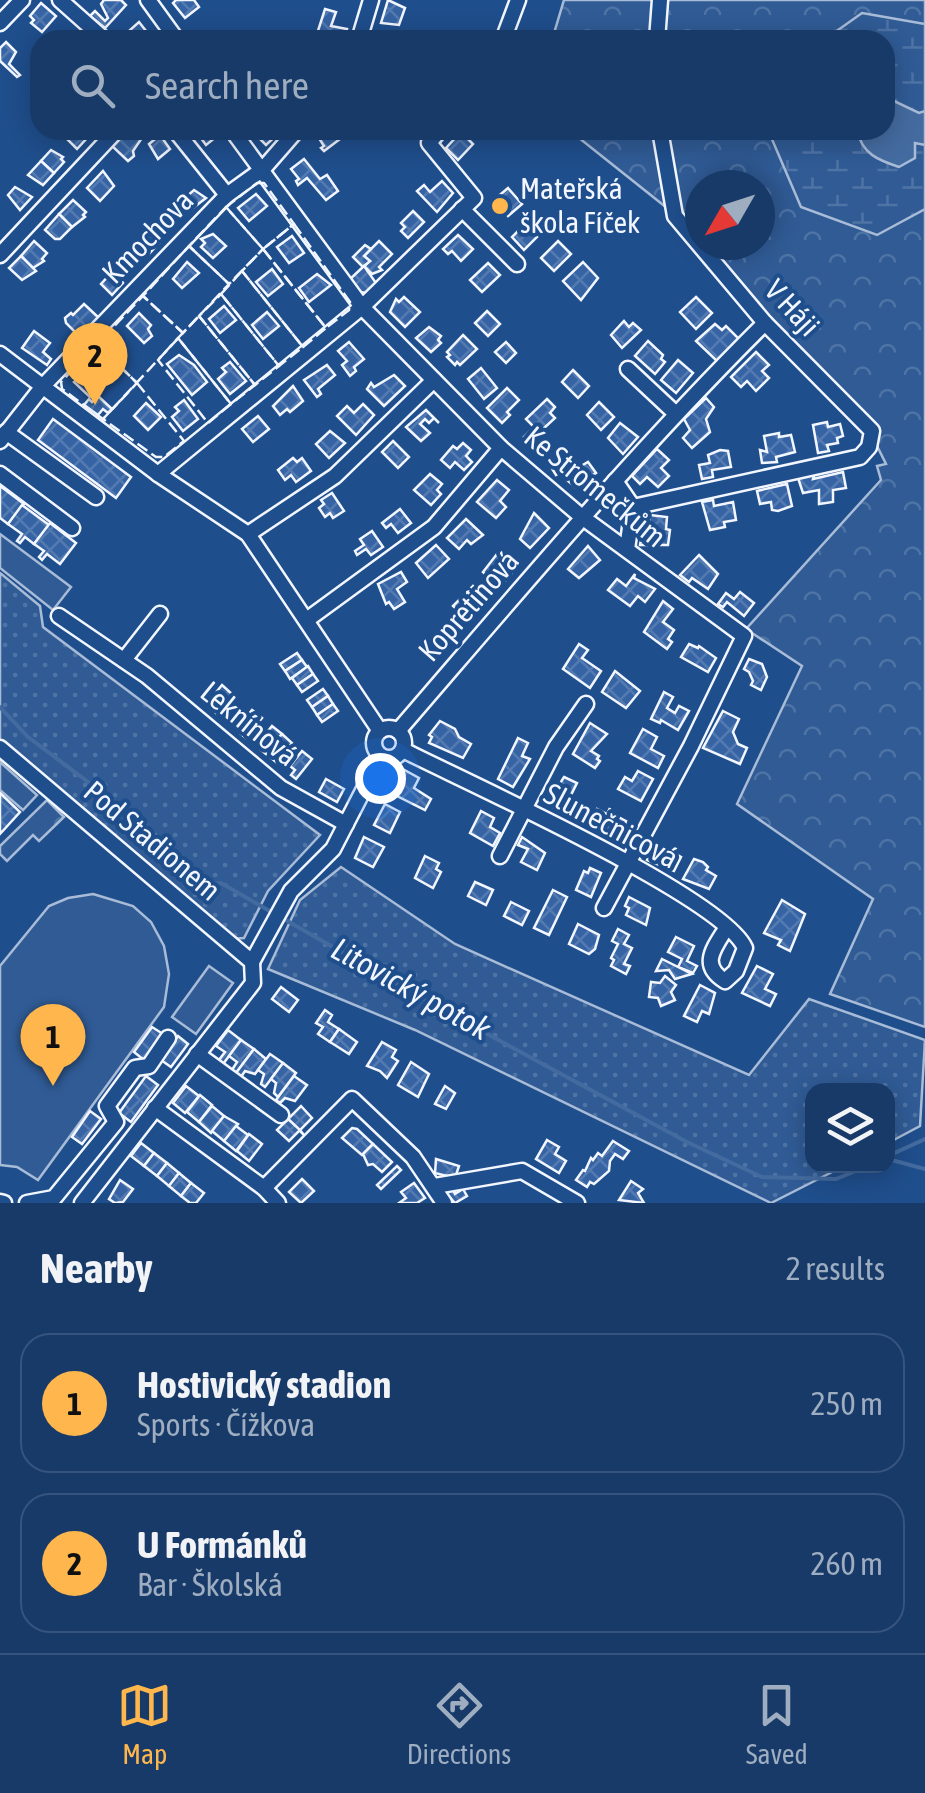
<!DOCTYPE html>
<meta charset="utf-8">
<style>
:root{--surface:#173a69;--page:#244571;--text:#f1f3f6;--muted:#9eadc0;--line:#36547d;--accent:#ffb74d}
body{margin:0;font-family:"Asap Condensed",sans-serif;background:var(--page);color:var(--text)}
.controls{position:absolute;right:30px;bottom:30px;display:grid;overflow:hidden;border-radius:20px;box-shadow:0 5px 25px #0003}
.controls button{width:90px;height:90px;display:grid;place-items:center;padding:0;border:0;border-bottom:2px solid var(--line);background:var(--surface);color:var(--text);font:50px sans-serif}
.compass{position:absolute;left:685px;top:170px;width:90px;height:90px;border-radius:50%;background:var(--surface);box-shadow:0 5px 25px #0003;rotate:231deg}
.you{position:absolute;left:380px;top:778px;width:35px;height:35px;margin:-25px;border:8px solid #fff;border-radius:50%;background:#1a73e8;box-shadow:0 0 0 15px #1a73e833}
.badge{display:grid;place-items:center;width:65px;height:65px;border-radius:50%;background:var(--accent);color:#111;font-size:32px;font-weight:700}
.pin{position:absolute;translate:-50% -82px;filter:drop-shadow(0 2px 5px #0008)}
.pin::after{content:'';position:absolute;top:52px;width:35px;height:30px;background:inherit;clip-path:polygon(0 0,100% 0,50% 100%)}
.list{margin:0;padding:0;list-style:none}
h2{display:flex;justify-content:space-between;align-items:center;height:130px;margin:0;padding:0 40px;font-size:42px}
h2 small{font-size:32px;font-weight:400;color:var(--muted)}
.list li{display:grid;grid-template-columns:65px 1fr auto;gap:30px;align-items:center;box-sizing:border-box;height:140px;margin:0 20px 20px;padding:0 20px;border:2px solid var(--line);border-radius:30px}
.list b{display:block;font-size:38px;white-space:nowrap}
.list p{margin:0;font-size:32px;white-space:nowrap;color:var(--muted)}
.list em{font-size:32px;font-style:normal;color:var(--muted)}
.icon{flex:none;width:55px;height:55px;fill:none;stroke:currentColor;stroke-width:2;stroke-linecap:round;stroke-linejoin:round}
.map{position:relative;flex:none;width:925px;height:1203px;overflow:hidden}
.search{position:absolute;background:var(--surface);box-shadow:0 5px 25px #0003;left:30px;right:30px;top:30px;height:110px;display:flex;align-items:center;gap:25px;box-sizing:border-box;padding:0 35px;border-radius:30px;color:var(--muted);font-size:38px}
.sheet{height:450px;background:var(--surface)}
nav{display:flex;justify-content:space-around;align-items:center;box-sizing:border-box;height:140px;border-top:2px solid var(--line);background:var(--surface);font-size:28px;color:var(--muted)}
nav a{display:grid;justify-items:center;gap:5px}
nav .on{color:var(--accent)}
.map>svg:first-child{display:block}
.grass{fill:url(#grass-dots);stroke:#a8bbd7;stroke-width:2.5}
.forest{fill:url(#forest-crowns);stroke:#a8bbd7;stroke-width:2.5}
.wetland{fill:url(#wetland-marsh);stroke:#a8bbd7;stroke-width:2.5}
.built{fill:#305b95;stroke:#a8bbd7;stroke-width:2.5}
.water{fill:#446ba0;stroke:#a8bbd7;stroke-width:2.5}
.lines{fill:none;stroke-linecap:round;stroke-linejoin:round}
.stream{stroke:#446ba0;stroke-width:4}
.building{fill:url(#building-cross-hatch);stroke:#f2f6ff;stroke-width:2.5}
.minor-casing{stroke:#f2f6ff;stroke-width:19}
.minor{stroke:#1f4e8c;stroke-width:14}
.fence{stroke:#f2f6ff;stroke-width:2.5;stroke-dasharray:12 5;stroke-linecap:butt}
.poi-dot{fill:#ffb74d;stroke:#1f4e8c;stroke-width:4}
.labels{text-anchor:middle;stroke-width:8;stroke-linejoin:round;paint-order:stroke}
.poi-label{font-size:30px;fill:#f2f6ff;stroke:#1f4e8c;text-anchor:start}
.street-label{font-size:30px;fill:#f2f6ff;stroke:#1f4e8c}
.water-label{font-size:32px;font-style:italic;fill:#f2f6ff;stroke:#1f4e8c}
</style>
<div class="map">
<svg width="925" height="1203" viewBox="0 0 925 1203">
<defs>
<pattern id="grass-dots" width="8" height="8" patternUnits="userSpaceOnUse" patternTransform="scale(2.5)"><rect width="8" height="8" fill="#305b95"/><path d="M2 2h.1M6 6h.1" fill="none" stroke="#4e73a5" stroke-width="1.8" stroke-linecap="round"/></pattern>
<pattern id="forest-crowns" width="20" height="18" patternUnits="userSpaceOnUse" patternTransform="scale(2.5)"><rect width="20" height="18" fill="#305b95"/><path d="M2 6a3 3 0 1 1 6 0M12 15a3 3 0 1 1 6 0" fill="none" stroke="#4e73a5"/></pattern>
<pattern id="wetland-marsh" width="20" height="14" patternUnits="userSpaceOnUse" patternTransform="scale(2.5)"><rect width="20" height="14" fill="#305b95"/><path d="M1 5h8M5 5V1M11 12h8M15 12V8" fill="none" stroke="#4e73a5"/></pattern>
<pattern id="building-cross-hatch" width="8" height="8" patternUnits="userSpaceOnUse" patternTransform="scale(2.5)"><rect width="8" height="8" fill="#3563a3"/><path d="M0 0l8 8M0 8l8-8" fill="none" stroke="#537ab1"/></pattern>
</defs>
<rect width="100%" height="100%" fill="#1f4e8c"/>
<g class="grass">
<polygon points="0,573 40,606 43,627 320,835 268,891 244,938 231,939 0,741"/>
<polygon points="341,867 455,944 749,1075 809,999 925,1040 920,1126 888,1143 888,1090 812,1090 812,1166 844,1166 771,1203 415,1030 268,969 300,900"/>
</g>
<g class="forest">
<polygon points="564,0 925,0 925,111 885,40 552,40"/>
<polygon points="569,130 857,130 925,145 925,1027 830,994 873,899 737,804 802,666 746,629 881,480 877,466 886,464 873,438 702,245 760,245 760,185 700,185 700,243 677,216"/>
<polygon points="47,800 64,817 39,841 33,835 7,861 0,854 0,846"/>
</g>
<polygon class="wetland" points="862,13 925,24 925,209 877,235 801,207 768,130 885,130 885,40 824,40"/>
<g class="built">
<polygon points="0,534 71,587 53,610 0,568"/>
<polygon points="0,762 37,795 23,810 0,790"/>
<polygon points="93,894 133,906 151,922 164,946 169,974 164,1007 38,1180 17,1167 0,1165 0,966 49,906 68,898"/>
<polygon points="209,966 233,983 196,1034 172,1017"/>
</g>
<path class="water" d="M 894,101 L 919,113 L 925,111 L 925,145 L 915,143 L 915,158 L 899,167 C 878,160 862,154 857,130 L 885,130 L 885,105 Z"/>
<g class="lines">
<g class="stream">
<path d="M 0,707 L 28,737 L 132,815 L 138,832 C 170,838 184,889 221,883 L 273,913"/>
<polyline points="282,918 452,1015 687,1142 762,1177 836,1179 868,1166"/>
<polyline points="888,1156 925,1139"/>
<polyline points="888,1159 925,1169"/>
</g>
</g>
<g class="building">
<polygon points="104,0 121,0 126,5 105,28 90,16 95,11 105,21 108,18 101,4"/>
<polygon points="176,0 194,0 199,7 185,18 173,3"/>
<polygon points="388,0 405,8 399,25 381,23"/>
<polygon points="41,3 56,16 42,32 31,23 34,20 30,16"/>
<polygon points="325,9 336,12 331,26 347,29 344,40 316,37"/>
<polygon points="139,22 150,36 144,40 134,40 130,30"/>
<polygon points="6,42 16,52 9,64 20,75 17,77 0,61 0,48"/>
<polygon points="74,130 81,130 88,137 77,149 66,138"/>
<polygon points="126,130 138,130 144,135 133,151 134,156 128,161 112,146"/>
<polygon points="195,130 219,130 221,133 206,145"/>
<polygon points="261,130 282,130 266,145 256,135"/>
<polygon points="324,130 333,130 340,139 324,151 321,148 324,146 317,135"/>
<polygon points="461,132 473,144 458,160 446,148"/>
<polygon points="160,135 170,149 158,159 149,144"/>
<polygon points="51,150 63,157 61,159 64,162 54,173 41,161"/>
<polygon points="304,159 320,179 327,175 338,191 326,200 307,178 298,185 296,181 299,179 291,169"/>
<polygon points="41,161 54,173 43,185 28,175"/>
<polygon points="103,171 114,186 100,201 87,188"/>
<polygon points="442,181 453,193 437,212 417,191 424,185 430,192"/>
<polygon points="15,187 32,197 20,210 8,195"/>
<polygon points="508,188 522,204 508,216 494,200"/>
<polygon points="194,190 206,198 193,208 186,197"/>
<polygon points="256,194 267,206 249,221 238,208"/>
<polygon points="73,200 86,212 83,215 85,217 72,227 59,214"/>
<polygon points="413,211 424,222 408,238 401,231 405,227 401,223"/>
<polygon points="59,214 72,227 60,239 55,239 45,230"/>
<polygon points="525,224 537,237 524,250 512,237"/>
<polygon points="149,229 161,241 149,254 135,245"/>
<polygon points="213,234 226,246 213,258 201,247 205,243 201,239"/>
<polygon points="458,235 473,249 461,261 452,251 448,254 443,249"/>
<polygon points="292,236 304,253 289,263 277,247"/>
<polygon points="34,241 47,253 42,259 44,261 33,268 21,256"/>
<polygon points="379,241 392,254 379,267 382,270 372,274 364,266 370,261 364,256"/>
<polygon points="558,241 571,254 554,271 541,258"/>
<polygon points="365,245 371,249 364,256 370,261 363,267 353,257"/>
<polygon points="21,256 36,271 22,280 9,268"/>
<polygon points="187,262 199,273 182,288 173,279"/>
<polygon points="583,262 598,278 581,300 563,281"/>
<polygon points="488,263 500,275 482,292 470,280"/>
<polygon points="364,266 376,283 366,293 360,292 349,280"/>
<polygon points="272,269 283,284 268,296 256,282"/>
<polygon points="114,270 123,283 112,295 101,284"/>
<polygon points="317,274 331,285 309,302 299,288"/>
<polygon points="404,297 420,312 405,327 390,312 396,299 399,302"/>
<polygon points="696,297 712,313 696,329 680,312"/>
<polygon points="84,304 99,318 78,335 66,323 65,318 71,313 73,315"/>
<polygon points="224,306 236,320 220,333 209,319"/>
<polygon points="487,311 500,324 488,336 475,323"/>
<polygon points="267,312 279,326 263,339 252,325"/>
<polygon points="139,313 151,325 148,329 152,336 144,343 127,326"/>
<polygon points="624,321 629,327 633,323 641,330 622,348 611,335"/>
<polygon points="715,324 722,330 726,326 739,339 718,362 696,341"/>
<polygon points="429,327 441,336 438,340 441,343 431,352 416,338"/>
<polygon points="34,331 50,343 43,352 51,359 47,365 22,348"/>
<polygon points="463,335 477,349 460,365 457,362 455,365 447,357 450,355 447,352"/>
<polygon points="648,341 663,355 661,359 665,362 655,374 635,356"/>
<polygon points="349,342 364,359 354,367 356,371 350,376 342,365 347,361 338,351"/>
<polygon points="506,342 516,353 506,363 495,352"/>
<polygon points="756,352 769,365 762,371 769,378 756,391 747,381 741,387 731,377"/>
<polygon points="179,355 194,365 207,382 192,395 167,364"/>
<polygon points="678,360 693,373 676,393 661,380"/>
<polygon points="230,362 246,381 230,394 218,379 226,372 222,368"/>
<polygon points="327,365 335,375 318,389 321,394 317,397 304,380"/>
<polygon points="481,368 497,388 484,399 468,379"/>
<polygon points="86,370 99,379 92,386 97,390 90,397 74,382"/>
<polygon points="573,370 589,386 578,398 562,382"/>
<polygon points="394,375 405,386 384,406 367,389 371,383 374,387"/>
<polygon points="293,386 303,401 290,412 287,409 280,415 273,406"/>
<polygon points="507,388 519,400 507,412 510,415 502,423 487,408"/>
<polygon points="98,396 112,409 108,413 103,409 98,415 84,405 89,399 92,402"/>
<polygon points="706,398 714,407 706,419 710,432 692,448 683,438 690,430 684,419"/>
<polygon points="547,399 555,407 550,413 555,418 529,442 524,437 534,427 526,419"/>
<polygon points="184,400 198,419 183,431 172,417 179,411 175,407"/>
<polygon points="599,402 614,417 601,430 587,415"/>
<polygon points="146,403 161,417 148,430 134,416"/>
<polygon points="363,404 374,415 356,435 337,416 347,406 354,413"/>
<polygon points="426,410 439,423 434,418 429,423 425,419 420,424 430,433 421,441 406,427"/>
<polygon points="258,416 269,429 253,442 242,429"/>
<polygon points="53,419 131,477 116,498 38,440"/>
<polygon points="827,422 828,427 840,424 843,436 837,438 838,443 827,445 829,451 818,453 813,425"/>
<polygon points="620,423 638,437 623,454 608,438"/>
<polygon points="330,431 345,443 329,458 316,444"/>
<polygon points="779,433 779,437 791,435 795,452 776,457 777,462 762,463 760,450 767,452 764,436"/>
<polygon points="393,441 409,457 398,468 382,452"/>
<polygon points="463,443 471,450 466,456 472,462 464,470 455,462 450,468 441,460 453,446 457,449"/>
<polygon points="657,449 669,460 661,468 669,476 658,487 647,477 640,484 632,476"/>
<polygon points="720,450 728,451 731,467 712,470 713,477 702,479 699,465 710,463 708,455"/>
<polygon points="564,452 581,466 588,462 596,473 575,487 559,473 556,475 551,467"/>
<polygon points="293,458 297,462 302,458 311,471 296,482 291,475 285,480 278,470"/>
<polygon points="815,471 813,479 843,472 846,488 833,490 833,502 819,504 819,490 803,493 797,475"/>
<polygon points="430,474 442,484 437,490 441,494 431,505 414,490"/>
<polygon points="497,480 509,490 500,501 506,507 496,518 477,502"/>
<polygon points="787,484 792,506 778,511 772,510 771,502 760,504 757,491"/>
<polygon points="0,486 24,504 8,524 0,518"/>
<polygon points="332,493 344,511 333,518 330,513 325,517 319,508 324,504 321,500"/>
<polygon points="713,500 714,506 733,502 736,520 724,522 725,527 710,530 702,502"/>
<polygon points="22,505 49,525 34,544 25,537 20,543 17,541 22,534 8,524"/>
<polygon points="400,509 411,523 398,533 391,524 386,528 382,523"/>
<polygon points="534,513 549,528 530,548 520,539"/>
<polygon points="650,515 667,517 666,529 670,530 668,545 640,545 642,534 647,534"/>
<polygon points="466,519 483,535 471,544 467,540 459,549 447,538"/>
<polygon points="50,523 76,543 60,564 47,554 42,560 39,557 44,551 34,544"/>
<polygon points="372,531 383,547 371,555 366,549 357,555 355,551 364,545 360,539"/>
<polygon points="436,545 449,559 428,578 416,563"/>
<polygon points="588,546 600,560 579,578 568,569"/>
<polygon points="497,554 515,569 506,580 499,573 492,580 483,572"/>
<polygon points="699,555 718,574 708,589 692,578 689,582 680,575"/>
<polygon points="401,572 407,582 397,589 405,602 394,609 389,602 386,604 378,584"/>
<polygon points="635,574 634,578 655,589 645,602 638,596 630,606 608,590 617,579 626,586"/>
<polygon points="473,586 486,598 478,611 472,606 463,615 453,606"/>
<polygon points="740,592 754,603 744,616 727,602 723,607 718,604 726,593 734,599"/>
<polygon points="663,601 673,609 663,622 674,630 668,639 672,642 667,649 644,632"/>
<polygon points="579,644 588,650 582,658 601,671 590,688 563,669"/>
<polygon points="689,644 698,648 699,646 716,658 708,672 681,657"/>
<polygon points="297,653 302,660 285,671 280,664"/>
<polygon points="749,659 762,664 767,677 761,690 751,685 753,681 749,672 744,669"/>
<polygon points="302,660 307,667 290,679 285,671"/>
<polygon points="308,666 313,674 297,685 292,678"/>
<polygon points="615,671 640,691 626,708 602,692"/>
<polygon points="313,674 318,681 302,692 297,685"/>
<polygon points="222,685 232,694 216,713 211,709 215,705 210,700"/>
<polygon points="323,689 328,696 312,707 307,700"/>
<polygon points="664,692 673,697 667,708 675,713 679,706 689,711 678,730 661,720 660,723 651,719"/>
<polygon points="328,696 333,704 317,715 312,707"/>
<polygon points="333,704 338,711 322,722 317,715"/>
<polygon points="252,710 262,718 246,738 241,734 245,729 240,725"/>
<polygon points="723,711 739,719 733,732 738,744 747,748 740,764 703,748"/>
<polygon points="440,721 455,729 459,737 471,744 463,758 429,743 432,737 429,735"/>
<polygon points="590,723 607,734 591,751 599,756 597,759 600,761 595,768 573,754"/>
<polygon points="272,726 282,734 266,754 261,750 265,745 260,741"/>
<polygon points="643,729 657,737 651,749 664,756 658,768 630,753"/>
<polygon points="282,734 292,743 276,762 271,758 275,754 270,749"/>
<polygon points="518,738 528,743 522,756 530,759 513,787 498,779"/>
<polygon points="302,751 312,759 296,779 291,775 295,770 290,766"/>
<polygon points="401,768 419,778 414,788 431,799 425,810 393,794 400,782 395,780"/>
<polygon points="638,771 653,779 641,801 618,789 625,777 632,781"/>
<polygon points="564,777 577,783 569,799 582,805 575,819 547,804"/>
<polygon points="326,779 344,789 337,802 319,792"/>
<polygon points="0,793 20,812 0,834"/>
<polygon points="385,804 400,812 390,833 374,825"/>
<polygon points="610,808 609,812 626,821 620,839 589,824 597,809 607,814"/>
<polygon points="481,811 494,818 490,827 500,833 493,846 470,833"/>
<polygon points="364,837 384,847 373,867 355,858"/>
<polygon points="522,837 545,853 537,870 521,862 528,849 518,845"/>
<polygon points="654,841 681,857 674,871 647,860"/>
<polygon points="425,856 439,863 436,869 441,872 433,888 415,878"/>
<polygon points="694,859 703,862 708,867 706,870 716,876 709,889 683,879"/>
<polygon points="590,868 601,873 591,897 576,890 584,871 588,873"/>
<polygon points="475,882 493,890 486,905 468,896"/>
<polygon points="553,890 567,897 549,935 534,928"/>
<polygon points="629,897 650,908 646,925 626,915 629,908 625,906"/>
<polygon points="782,900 805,914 790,951 778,945 781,940 764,933"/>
<polygon points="511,902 529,911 522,925 504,916"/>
<polygon points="578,924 599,935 595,949 589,954 569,944"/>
<polygon points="618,929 629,935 624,944 632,948 624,964 630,966 626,974 611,966 614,960 611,958 618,944 612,941"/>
<polygon points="676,937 694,946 687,961 697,966 693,973 678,967 682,959 668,952"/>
<polygon points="662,959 692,974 675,979 669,970 656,971"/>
<polygon points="757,966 773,974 765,989 776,994 770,1006 742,993"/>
<polygon points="665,976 676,985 671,992 675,1000 661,1006 658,998 649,997 651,982 660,983"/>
<polygon points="700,985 715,993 709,1014 702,1011 697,1022 684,1016"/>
<polygon points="281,987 298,1000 289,1012 272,999"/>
<polygon points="325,1010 332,1015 328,1022 339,1029 330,1042 318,1034 323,1027 316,1023"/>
<polygon points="152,1027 163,1034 144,1060 134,1052"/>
<polygon points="339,1029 357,1042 349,1054 330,1042"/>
<polygon points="228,1030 241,1040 223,1064 219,1060 225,1052 216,1046"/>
<polygon points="178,1036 188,1044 171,1067 161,1060"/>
<polygon points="241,1040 254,1049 236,1073 232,1070 237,1062 229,1056"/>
<polygon points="382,1042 396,1050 392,1057 398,1061 387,1078 380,1071 367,1066"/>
<polygon points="254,1049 266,1059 255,1074 245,1071 241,1077 236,1073"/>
<polygon points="270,1054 283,1063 265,1087 261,1084 264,1074 258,1070"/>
<polygon points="411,1062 429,1074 418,1097 398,1085"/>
<polygon points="283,1063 296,1073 278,1097 274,1093 276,1083 271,1079"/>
<polygon points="146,1076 158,1085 131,1122 119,1113"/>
<polygon points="294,1076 307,1085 295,1101 285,1098 280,1103 276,1100"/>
<polygon points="186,1086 199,1096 185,1113 173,1103"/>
<polygon points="445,1086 455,1093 446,1109 435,1104"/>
<polygon points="200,1095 212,1105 199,1122 187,1112"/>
<polygon points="212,1106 224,1116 211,1133 199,1122"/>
<polygon points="301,1106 312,1118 300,1130 304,1135 288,1119"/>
<polygon points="90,1111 101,1119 82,1144 72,1137"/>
<polygon points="224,1116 238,1124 224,1141 212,1131"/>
<polygon points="288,1119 300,1130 289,1141 277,1130"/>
<polygon points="236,1126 248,1135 236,1151 224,1141"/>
<polygon points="352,1128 357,1129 373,1144 362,1155 342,1138"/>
<polygon points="249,1134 262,1144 249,1161 237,1151"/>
<polygon points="547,1140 559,1147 555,1154 566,1161 559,1173 536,1159"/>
<polygon points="613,1141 629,1151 623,1159 615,1154 610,1161 609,1171 594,1184 590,1182 587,1187 576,1180 583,1170 585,1171 591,1158 593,1160 598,1153 602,1156"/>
<polygon points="141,1143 154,1153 144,1166 131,1156"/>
<polygon points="373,1144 392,1162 382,1172 373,1164 368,1165 363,1154"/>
<polygon points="154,1153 167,1163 157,1176 144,1166"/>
<polygon points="436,1159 459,1166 455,1178 435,1173"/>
<polygon points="167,1163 179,1173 169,1186 157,1176"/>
<polygon points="397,1166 401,1170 381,1189 377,1185"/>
<polygon points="179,1173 191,1183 181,1196 169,1186"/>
<polygon points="302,1179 314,1191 301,1203 289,1192"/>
<polygon points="120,1180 133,1189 123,1202 115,1203 109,1199"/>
<polygon points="631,1181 643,1189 638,1193 644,1203 619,1200"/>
<polygon points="191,1183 204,1193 196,1203 190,1203 181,1196"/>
<polygon points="414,1183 425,1198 417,1203 399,1203 406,1198 401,1192"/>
<polygon points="463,1189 467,1196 455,1203 445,1192 453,1190 455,1194"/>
</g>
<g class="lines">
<defs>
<g id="minor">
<polyline points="60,0 105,40"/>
<polyline points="148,0 177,40"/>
<polyline points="0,23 22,0"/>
<polyline points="359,40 371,0"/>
<polyline points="503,40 518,0"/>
<polyline points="657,40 660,0"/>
<polyline points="175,130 227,195"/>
<polyline points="232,130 362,307 501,448 582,517 744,636 691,746 604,908"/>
<polyline points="462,209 517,264"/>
<polyline points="0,255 117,130"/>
<polyline points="0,354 158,474 248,534 380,731"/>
<polyline points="628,369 675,413"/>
<polyline points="6,432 96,497"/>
<polyline points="0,441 43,386 227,195 263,169 297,130"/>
<polyline points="0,474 72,528"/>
<polyline points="158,474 362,307 474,198 429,143 440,130"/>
<polyline points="615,481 633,507 627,549"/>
<polyline points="633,507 860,457 869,447 872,431 765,323 675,216 660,130"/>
<polyline points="248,534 335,476 434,380"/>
<polyline points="59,616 147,676 281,788 346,824"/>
<polyline points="308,619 434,527 501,448"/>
<polyline points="124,660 160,614"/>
<circle cx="389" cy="743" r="15"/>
<path d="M 398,731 C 518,592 635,452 765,323"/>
<polyline points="0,748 252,962 253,983 82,1203"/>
<path d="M 403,750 C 464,781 723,897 745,948 L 736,971 L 725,981 C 699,965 714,948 727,927"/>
<polyline points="500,856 556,747 586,704"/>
<polyline points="252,962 291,891 333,849 381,756"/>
<polyline points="197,1054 281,1115"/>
<polyline points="155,1108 264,1188 278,1203"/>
<polyline points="435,1186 522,1171 577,1203"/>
<polyline points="264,1188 352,1099 413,1157 444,1203"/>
<polyline points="0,1202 4,1203"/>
<polyline points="27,1203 54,1198 116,1122 107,1106 135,1068 149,1066 168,1038"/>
</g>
</defs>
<use href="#minor" class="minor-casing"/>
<use href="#minor" class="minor"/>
<g class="fence">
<polygon points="257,183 264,183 294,224 263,249 226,207"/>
<polygon points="226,207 263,249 229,284 189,246"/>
<polygon points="294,224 350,302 349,310 326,328 263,249"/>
<polygon points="189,246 229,284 183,333 143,296"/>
<polygon points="263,249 326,328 303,347 242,271"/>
<polygon points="242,271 303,347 279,366 221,294"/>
<polygon points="221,294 279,366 255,385 199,316"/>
<polygon points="199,316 255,385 231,404 178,338"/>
<polygon points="178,338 231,404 208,423 158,360"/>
<polygon points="97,344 137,383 103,419 62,389 61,382"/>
<polyline points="137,383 184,441 164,457 156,457 103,419 183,333 143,296 97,344 137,383"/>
</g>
</g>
<circle class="poi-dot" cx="500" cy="206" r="10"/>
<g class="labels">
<g class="poi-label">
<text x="520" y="199">Mateřská<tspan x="520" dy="34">škola Fíček</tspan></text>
</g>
<g class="street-label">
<text transform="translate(148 237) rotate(-46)" y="10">Kmochova</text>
<text transform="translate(792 308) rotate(47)" y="10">V Háji</text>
<text transform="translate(595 487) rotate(39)" y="10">Ke Stromečkům</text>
<text transform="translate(469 606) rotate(-49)" y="10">Kopretinová</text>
<text transform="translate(249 724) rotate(39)" y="10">Leknínová</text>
<text transform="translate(611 826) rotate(28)" y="10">Slunečnicová</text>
<text transform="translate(152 841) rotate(40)" y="10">Pod Stadionem</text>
</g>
<g class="water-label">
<text transform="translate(411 989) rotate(29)" y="11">Litovický potok</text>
</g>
</g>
</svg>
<div class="controls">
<button><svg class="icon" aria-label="layers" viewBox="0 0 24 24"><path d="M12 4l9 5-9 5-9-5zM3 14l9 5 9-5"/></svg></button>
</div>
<svg class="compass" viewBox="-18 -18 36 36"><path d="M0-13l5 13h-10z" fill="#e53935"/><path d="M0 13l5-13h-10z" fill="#9eadc0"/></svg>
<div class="you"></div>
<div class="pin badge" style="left:53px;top:1086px">1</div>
<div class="pin badge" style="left:95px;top:405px">2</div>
<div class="search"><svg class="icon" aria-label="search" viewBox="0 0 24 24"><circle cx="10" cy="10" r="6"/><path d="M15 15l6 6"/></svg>Search here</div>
</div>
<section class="sheet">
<h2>Nearby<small>2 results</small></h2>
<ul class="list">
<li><span class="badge">1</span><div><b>Hostivický stadion</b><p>Sports · Čížkova</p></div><em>250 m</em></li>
<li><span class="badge">2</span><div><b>U Formánků</b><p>Bar · Školská</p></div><em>260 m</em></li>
</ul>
</section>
<nav>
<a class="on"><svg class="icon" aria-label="map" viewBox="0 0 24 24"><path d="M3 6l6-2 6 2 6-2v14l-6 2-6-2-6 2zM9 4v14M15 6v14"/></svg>Map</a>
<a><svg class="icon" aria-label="directions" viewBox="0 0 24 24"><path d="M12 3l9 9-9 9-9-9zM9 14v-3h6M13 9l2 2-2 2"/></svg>Directions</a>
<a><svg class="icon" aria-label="saved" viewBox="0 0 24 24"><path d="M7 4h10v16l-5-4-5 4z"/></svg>Saved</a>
</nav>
